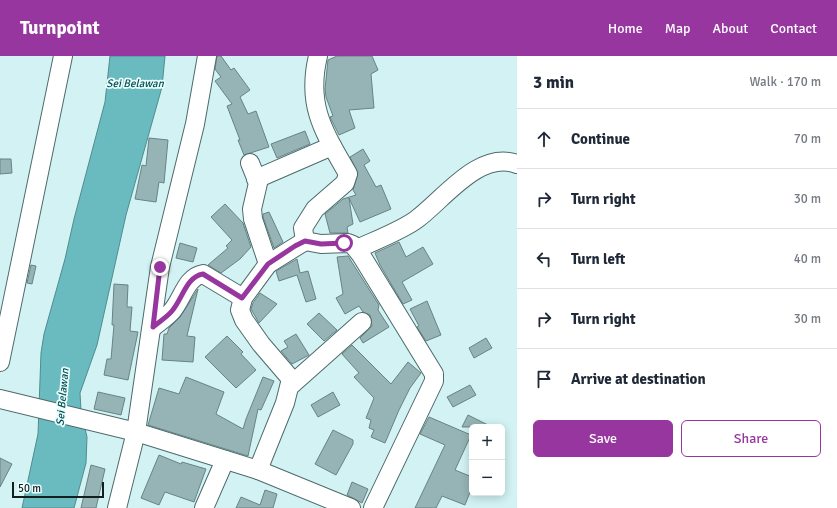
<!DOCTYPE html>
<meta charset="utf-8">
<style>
:root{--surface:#fff;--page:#f6f6f7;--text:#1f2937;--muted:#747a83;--line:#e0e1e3;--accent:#96369e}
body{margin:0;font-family:Signika,sans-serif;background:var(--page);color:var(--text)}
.controls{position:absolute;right:12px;bottom:12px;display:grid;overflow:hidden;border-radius:6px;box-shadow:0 2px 10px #0003}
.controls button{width:36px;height:36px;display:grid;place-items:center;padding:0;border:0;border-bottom:1px solid var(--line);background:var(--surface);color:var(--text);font:20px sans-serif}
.scale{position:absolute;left:12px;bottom:10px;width:92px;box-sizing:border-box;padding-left:4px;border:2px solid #131e1f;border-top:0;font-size:11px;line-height:14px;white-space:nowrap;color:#131e1f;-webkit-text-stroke:3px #eafdfd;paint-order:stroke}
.stop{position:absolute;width:12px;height:12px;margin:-9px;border:3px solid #96369e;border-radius:50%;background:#fff}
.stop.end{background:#96369e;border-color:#fff;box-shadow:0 1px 4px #0008}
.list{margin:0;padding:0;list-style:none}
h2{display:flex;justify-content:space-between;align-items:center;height:52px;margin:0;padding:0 16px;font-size:17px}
h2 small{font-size:13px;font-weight:400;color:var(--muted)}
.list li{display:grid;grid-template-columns:26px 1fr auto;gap:12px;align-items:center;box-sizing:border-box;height:60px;padding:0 16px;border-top:1px solid var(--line)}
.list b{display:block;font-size:15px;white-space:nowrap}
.list em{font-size:13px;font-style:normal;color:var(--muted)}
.actions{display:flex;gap:8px;padding:12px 16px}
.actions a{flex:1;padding:9px 0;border:1px solid var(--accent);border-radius:6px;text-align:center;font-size:14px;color:var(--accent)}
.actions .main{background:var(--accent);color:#fff}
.icon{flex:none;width:22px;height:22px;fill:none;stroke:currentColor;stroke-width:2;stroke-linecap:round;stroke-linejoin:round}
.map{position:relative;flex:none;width:517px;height:452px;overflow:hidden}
header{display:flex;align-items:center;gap:24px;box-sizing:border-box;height:56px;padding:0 20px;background:var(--accent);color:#fff}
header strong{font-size:19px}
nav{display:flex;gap:22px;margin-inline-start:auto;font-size:14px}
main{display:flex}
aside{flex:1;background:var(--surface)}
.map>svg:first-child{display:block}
.water{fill:#6abbbf;stroke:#508c8f}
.building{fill:#96b4b5;stroke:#678485}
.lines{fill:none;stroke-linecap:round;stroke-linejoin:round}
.minor-casing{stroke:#4e6a6b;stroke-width:20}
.minor{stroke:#fff;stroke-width:18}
.route{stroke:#96369e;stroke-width:5}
.labels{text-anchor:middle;stroke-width:3.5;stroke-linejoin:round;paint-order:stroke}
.water-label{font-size:11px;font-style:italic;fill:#004d50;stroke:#eafdfd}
</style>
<header>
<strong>Turnpoint</strong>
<nav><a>Home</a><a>Map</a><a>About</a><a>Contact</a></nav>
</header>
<main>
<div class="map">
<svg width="517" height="452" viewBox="0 0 517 452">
<rect width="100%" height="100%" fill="#d2f2f3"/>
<polygon class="water" points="110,0 165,0 162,31 126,159 97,289 80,337 81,355 87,381 86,407 74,452 22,452 38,378 41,297 44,278 65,203 74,163 105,46"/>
<g class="building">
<polygon points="217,0 221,0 231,14 234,12 250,34 240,41 248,58 256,55 269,91 244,99 238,84 240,84 227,50 232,48 215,25 221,21 215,13"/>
<polygon points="337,0 372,0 378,14 371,18 374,52 349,54 355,72 339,79 330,61 333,60 326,41 325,33 328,4"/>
<polygon points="305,75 310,88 277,102 271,88"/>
<polygon points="149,82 168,84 164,127 159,126 156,146 135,143 142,109 146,110"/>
<polygon points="363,93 370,105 364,109 376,131 381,129 391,153 360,166 349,142 353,168 347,171 348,177 330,177 325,158 343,143 356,139 353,134 358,117 350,101"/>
<polygon points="0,103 11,103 12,117 0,118"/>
<polygon points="225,148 243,167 251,191 240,203 221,217 208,209 228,192 226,190 232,184 211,161"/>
<polygon points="269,156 283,186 274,192 263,161 263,158"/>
<polygon points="399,186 406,201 423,191 433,208 402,226 412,244 403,248 380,209 375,197"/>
<polygon points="180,187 197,192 193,206 176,202"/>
<polygon points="348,200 379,249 378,254 389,271 363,287 360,282 372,270 370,259 363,256 359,250 345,258 336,242 343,238 337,201"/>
<polygon points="297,203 300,217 308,215 316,243 306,246 297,219 279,225 276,215"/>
<polygon points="31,209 36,210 32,228 27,227"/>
<polygon points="114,228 128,229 127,251 132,251 130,275 138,276 128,324 104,319 107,303 111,303 114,269 112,269"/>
<polygon points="198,233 187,280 195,281 193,306 162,304 164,278 167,278 169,272 180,261"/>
<polygon points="260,237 277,248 259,267 251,253 253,247"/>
<polygon points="427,245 441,279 426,285 417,271 419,270 410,253"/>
<polygon points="319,257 337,274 324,285 307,268"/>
<polygon points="296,278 309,299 292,308 281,295 288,291 284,285"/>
<polygon points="227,280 243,296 241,298 256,314 236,332 205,301"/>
<polygon points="486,282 492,292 474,302 469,292"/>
<polygon points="352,289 391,328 408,306 421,317 410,332 399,354 385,387 371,381 374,374 369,372 371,364 366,362 374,342 354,321 359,317 342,298"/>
<polygon points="186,321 224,336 216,358 243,373 246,363 263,321 274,325 261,354 258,353 248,400 148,369 159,332 179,338"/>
<polygon points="470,329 476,339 453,351 447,341"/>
<polygon points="98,336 125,342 121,359 94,353"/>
<polygon points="333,336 340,349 318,361 311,349"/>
<polygon points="468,359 492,371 462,371"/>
<polygon points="429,361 471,379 455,414 472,421 472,431 465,449 442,440 436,452 415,452 445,389 420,378"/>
<polygon points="333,374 353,384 353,388 336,419 315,408"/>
<polygon points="159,399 181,408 182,406 206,413 194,446 165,436 159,449 141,442"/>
<polygon points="0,402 12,408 0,431"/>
<polygon points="91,409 105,413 96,452 81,452"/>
<polygon points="352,426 368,433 362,447 347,439"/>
<polygon points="265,434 277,438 273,452 236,452 241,441 260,449"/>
</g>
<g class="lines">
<defs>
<g id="minor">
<polyline points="250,107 258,127 252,153 253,163 268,208"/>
<polyline points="256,123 332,90"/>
<polyline points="305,185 321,188 348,187 353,189 361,199 434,318 434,325 373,452"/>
<path d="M 357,193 C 374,185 403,174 417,163 C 444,143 479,94 517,108"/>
<path d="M 153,271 C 159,266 167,261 172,255 C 183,242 186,221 203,218 L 243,242"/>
<polyline points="0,306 63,0"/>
<polyline points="290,330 362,266"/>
<polyline points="0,343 136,376 258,414 351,452"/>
<path d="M 258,414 L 285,347 L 291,323 L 261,288 L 244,264 L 240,254 L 243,242 L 268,208 L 305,185 L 303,172 L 315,153 L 345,127 L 348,118 C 324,76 306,50 318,0"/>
<polyline points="117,452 136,376 160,211 195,68 207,0"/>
<polyline points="204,452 225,404"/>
</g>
</defs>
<use href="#minor" class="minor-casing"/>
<use href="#minor" class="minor"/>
</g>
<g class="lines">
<path class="route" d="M 160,211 L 153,271 C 159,266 167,261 172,255 C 183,242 186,221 203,218 L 242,242 L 268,208 L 295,190 L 305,185 L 321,188 L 344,187"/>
</g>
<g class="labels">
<g class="water-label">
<text x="135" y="31">Sei Belawan</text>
<text transform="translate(62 341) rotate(-85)" y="4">Sei Belawan</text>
</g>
</g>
</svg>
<div class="controls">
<button>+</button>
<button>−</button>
</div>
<div class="scale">50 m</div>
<div class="stop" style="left:344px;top:187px"></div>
<div class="stop end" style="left:160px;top:211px"></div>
</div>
<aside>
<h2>3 min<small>Walk · 170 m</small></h2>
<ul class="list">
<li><svg class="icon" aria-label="ahead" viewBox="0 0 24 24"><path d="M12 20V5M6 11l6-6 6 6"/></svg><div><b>Continue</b></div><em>70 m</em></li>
<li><svg class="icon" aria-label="right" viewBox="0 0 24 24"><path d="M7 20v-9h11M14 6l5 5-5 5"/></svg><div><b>Turn right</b></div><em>30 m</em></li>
<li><svg class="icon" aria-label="left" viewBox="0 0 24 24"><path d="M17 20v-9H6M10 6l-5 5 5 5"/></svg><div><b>Turn left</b></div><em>40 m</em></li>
<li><svg class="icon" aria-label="right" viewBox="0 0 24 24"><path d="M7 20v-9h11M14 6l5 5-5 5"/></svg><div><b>Turn right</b></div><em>30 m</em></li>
<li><svg class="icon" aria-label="arrive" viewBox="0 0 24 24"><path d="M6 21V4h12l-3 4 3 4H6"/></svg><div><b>Arrive at destination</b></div></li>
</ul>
<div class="actions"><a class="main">Save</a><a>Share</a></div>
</aside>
</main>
